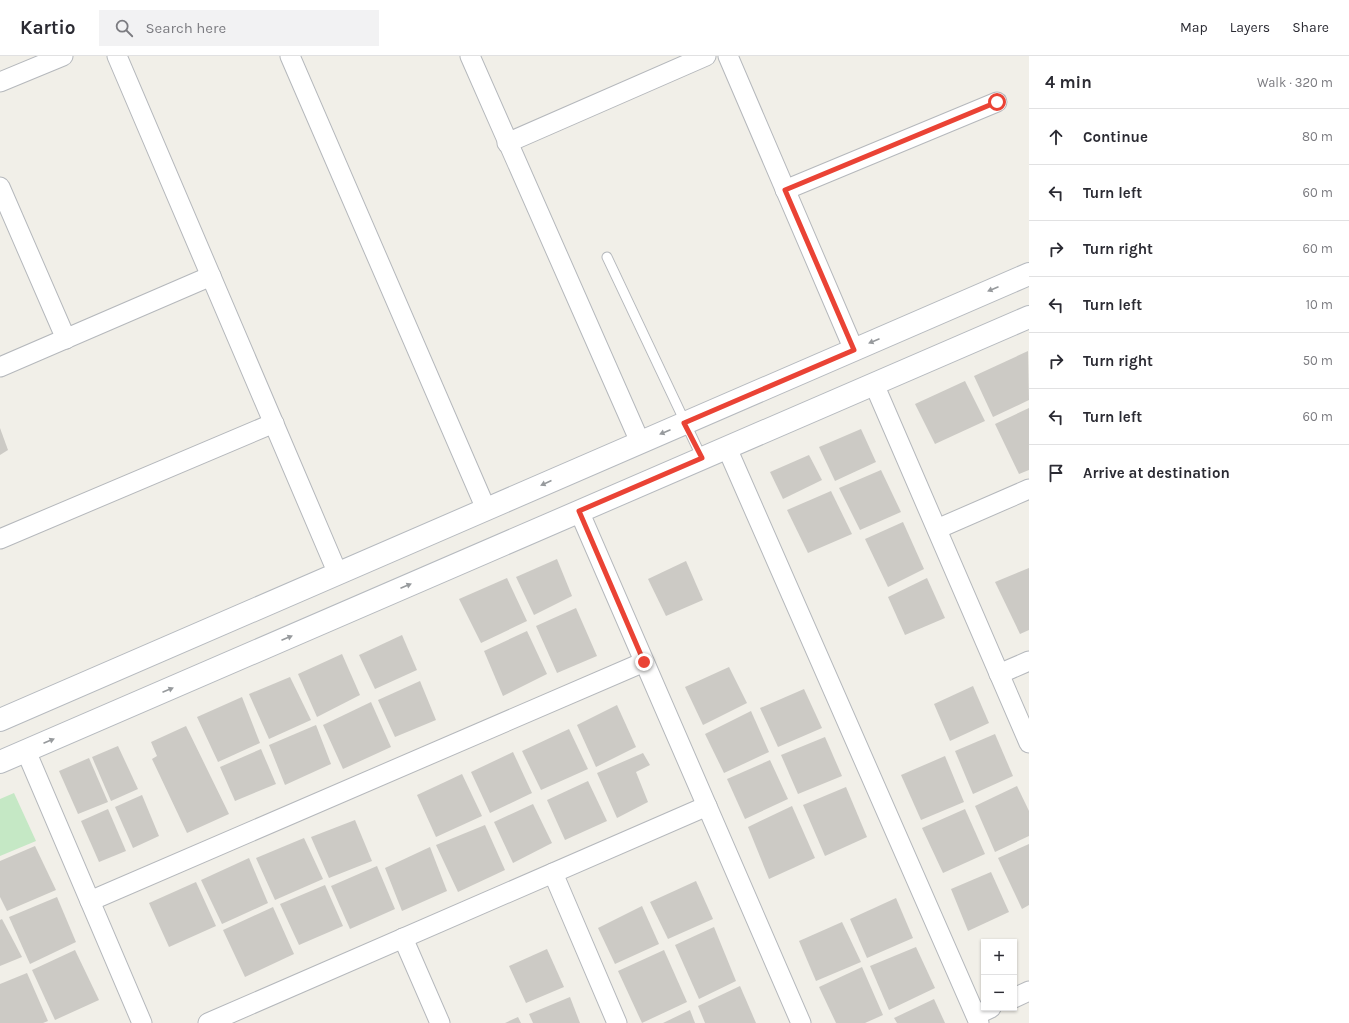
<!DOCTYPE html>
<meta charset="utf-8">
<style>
:root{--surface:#fff;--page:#f2f2f3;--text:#2b2b33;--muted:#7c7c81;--line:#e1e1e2}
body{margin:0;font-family:Karla,sans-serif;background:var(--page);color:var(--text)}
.controls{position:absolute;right:12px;bottom:12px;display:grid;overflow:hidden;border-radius:0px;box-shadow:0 1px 3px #0004}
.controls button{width:36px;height:36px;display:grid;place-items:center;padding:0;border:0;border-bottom:1px solid var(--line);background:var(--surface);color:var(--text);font:20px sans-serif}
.stop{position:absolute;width:12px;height:12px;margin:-9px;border:3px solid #ea4335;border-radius:50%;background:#fff}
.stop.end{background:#ea4335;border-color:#fff;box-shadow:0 1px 4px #0008}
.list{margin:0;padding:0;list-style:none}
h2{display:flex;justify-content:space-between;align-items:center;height:52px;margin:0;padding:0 16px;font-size:17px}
h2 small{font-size:13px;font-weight:400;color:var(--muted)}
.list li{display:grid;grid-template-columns:26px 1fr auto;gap:12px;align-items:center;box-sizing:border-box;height:56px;padding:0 16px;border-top:1px solid var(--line)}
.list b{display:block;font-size:15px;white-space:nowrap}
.list em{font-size:13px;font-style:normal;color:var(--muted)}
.icon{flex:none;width:22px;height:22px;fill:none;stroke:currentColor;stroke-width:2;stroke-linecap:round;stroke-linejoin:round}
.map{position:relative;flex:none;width:1029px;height:967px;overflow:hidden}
header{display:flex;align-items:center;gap:24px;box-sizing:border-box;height:56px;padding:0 20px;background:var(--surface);border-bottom:1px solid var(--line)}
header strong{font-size:19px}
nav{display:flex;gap:22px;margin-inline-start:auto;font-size:14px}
.search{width:280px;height:36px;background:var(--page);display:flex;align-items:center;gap:10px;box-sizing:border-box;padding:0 14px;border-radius:0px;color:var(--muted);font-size:15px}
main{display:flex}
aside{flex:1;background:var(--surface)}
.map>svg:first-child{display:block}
.park{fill:#c5e8c5}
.building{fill:#cccac5}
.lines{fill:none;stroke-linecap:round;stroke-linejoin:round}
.service-casing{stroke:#b5b8bc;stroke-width:11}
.minor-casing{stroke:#b5b8bc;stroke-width:21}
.secondary-casing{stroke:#b6babf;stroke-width:24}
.service{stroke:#fff;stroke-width:9}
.minor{stroke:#fff;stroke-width:19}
.secondary{stroke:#fff;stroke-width:22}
.oneway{fill:#979a9d}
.route{stroke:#ea4335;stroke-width:5}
</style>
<header>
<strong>Kartio</strong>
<div class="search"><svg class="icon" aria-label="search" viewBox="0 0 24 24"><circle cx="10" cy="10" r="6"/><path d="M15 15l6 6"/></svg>Search here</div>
<nav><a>Map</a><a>Layers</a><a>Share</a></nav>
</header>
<main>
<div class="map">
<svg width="1029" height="967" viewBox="0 0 1029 967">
<rect width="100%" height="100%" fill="#f1efe8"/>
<polygon class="park" points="14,737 36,785 0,800 0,743"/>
<g class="building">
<polygon points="1028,295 1029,344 993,361 974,320"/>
<polygon points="965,325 985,365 935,388 915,348"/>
<polygon points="1029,352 1029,414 1019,418 995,368"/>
<polygon points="0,372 8,394 0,399"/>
<polygon points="861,373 876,406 835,425 819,391"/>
<polygon points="809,399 822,424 783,443 770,416"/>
<polygon points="881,414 901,456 860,474 839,432"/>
<polygon points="831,435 852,478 808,497 787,454"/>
<polygon points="903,466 924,513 888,531 865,483"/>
<polygon points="557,503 572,540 534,559 516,521"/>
<polygon points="686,505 703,544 666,560 648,523"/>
<polygon points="1029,512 1029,574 1020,578 995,526"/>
<polygon points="507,522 527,565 481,587 459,543"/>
<polygon points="927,522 945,562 905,579 888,541"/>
<polygon points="576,552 597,600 557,617 536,570"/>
<polygon points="527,575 547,618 503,640 484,595"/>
<polygon points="402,579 417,614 375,633 359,599"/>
<polygon points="342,598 360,639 317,661 298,618"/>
<polygon points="729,611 747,647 703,669 685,631"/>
<polygon points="290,621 311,664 269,683 249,638"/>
<polygon points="420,625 436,664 395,681 378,644"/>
<polygon points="973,630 989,667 950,685 934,648"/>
<polygon points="804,633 822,672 778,691 760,652"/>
<polygon points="242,641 260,687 218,706 197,661"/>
<polygon points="371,646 391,691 343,713 323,669"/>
<polygon points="617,649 636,691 596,711 577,669"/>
<polygon points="751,655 769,696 724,717 705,678"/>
<polygon points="316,669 331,708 285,729 269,689"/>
<polygon points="186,670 229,758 187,777 152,703 157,700 151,686"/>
<polygon points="569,673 588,713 541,734 522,695"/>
<polygon points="995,678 1013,720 973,738 955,695"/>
<polygon points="825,681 842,720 798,738 781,699"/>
<polygon points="118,690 138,733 111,745 92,701"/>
<polygon points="261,693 276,728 235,745 220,711"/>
<polygon points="513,696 532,737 490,757 471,716"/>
<polygon points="643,697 650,709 636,716 648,746 617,762 597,717"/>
<polygon points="945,700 964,746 921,764 901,719"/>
<polygon points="89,702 108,746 78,758 59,715"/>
<polygon points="770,704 788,743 745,763 727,723"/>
<polygon points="462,718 482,760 436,781 417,739"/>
<polygon points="588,725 607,765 565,784 547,744"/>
<polygon points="1017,730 1029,755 1029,780 995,796 975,750"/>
<polygon points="846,731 867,781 825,800 803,749"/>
<polygon points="142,739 159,780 133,792 115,751"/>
<polygon points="533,748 552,787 513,807 494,766"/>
<polygon points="792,750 815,802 769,823 748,771"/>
<polygon points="108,753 126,795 99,806 81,765"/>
<polygon points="965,753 985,798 943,817 922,772"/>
<polygon points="355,764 372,805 329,822 311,781"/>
<polygon points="485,769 505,814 458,836 436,789"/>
<polygon points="304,782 323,823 275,844 256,802"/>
<polygon points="1029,788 1029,849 1022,853 998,802"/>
<polygon points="35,790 56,834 7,855 0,841 0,805"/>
<polygon points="430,791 447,835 402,855 385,812"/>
<polygon points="249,802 268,847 222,868 201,824"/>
<polygon points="377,810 395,853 350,873 331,830"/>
<polygon points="991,816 1009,856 968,875 951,833"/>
<polygon points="696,825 713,863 668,883 650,846"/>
<polygon points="196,826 216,870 169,891 149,847"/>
<polygon points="325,829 343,870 299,889 280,848"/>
<polygon points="57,841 76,886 30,908 9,861"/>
<polygon points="896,842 913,882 867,902 850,863"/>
<polygon points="642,850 659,888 615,908 598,872"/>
<polygon points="273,851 294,898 245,921 223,874"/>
<polygon points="2,863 22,901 0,910 0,864"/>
<polygon points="842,866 861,906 816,925 799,885"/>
<polygon points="714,871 736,925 699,943 675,889"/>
<polygon points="916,891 935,932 889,954 870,910"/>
<polygon points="547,893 564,931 526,947 509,910"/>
<polygon points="75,894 99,944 55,964 32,914"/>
<polygon points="664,894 687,946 642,967 618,915"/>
<polygon points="862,911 883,959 865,967 836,967 819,931"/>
<polygon points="27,917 48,965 43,967 0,967 0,928"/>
<polygon points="740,930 756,967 705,967 698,950"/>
<polygon points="570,941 580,967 533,967 529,958"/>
<polygon points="934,943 945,967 897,967 894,962"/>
<polygon points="690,954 695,967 663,967"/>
<polygon points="518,961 521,967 505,967"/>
</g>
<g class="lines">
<defs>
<polyline id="service" points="607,201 702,402"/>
<g id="minor">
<polyline points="117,0 338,518"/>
<polyline points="290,0 486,453"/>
<polyline points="470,0 640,386"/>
<polyline points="728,0 854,294"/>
<polyline points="0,26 63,0"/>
<polyline points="507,87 706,0"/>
<polyline points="0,131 66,283"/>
<polyline points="785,134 997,46"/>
<polyline points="0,311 211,220"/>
<polyline points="874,328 1029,687"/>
<polyline points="727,392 979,967"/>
<polyline points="579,455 801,967"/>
<polyline points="937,473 1029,433"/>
<polyline points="0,483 274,367"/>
<polyline points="999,618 1029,605"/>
<polyline points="26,695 142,967"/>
<polyline points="553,817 617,967"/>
<polyline points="90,845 644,606"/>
<polyline points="403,882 440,967"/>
<polyline points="1014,942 1029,935"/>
<polyline points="976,959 991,952"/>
<polyline points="208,967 707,750"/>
</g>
<g id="secondary">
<polyline points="0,664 1029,218"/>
<polyline points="0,706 1029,261"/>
</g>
</defs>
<use href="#service" class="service-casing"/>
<use href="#minor" class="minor-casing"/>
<use href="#secondary" class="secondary-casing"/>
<use href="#service" class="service"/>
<use href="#minor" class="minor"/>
<use href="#secondary" class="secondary"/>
</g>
<defs><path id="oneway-solid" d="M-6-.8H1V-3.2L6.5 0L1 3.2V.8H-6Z"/></defs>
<g class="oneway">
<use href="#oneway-solid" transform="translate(993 233) rotate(157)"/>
<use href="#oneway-solid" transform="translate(874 285) rotate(157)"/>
<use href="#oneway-solid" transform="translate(665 376) rotate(157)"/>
<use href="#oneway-solid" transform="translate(546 427) rotate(156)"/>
<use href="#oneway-solid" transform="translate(406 530) rotate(-23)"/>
<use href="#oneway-solid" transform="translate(287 582) rotate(-23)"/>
<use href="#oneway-solid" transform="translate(168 634) rotate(-23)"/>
<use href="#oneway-solid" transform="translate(49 685) rotate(-23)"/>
</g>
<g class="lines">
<polyline class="route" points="644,606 579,455 702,402 684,367 854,294 785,134 997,46"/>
</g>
</svg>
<div class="controls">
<button>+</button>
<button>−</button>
</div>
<div class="stop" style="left:997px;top:46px"></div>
<div class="stop end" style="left:644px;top:606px"></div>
</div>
<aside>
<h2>4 min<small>Walk · 320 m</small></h2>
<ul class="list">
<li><svg class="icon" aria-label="ahead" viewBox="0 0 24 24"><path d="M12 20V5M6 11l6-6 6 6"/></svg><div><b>Continue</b></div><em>80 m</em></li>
<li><svg class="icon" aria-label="left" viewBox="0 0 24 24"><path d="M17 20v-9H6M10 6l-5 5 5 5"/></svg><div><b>Turn left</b></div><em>60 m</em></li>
<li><svg class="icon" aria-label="right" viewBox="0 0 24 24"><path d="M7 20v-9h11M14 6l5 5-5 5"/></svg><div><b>Turn right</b></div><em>60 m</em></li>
<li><svg class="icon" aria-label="left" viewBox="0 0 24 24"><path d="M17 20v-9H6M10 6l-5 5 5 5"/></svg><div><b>Turn left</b></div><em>10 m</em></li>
<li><svg class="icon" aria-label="right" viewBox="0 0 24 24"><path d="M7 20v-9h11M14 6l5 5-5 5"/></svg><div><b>Turn right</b></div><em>50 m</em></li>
<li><svg class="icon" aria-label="left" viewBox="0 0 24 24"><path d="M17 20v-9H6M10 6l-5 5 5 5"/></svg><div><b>Turn left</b></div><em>60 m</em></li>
<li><svg class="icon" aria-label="arrive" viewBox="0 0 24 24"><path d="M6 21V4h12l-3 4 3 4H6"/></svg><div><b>Arrive at destination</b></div></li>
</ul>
</aside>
</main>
